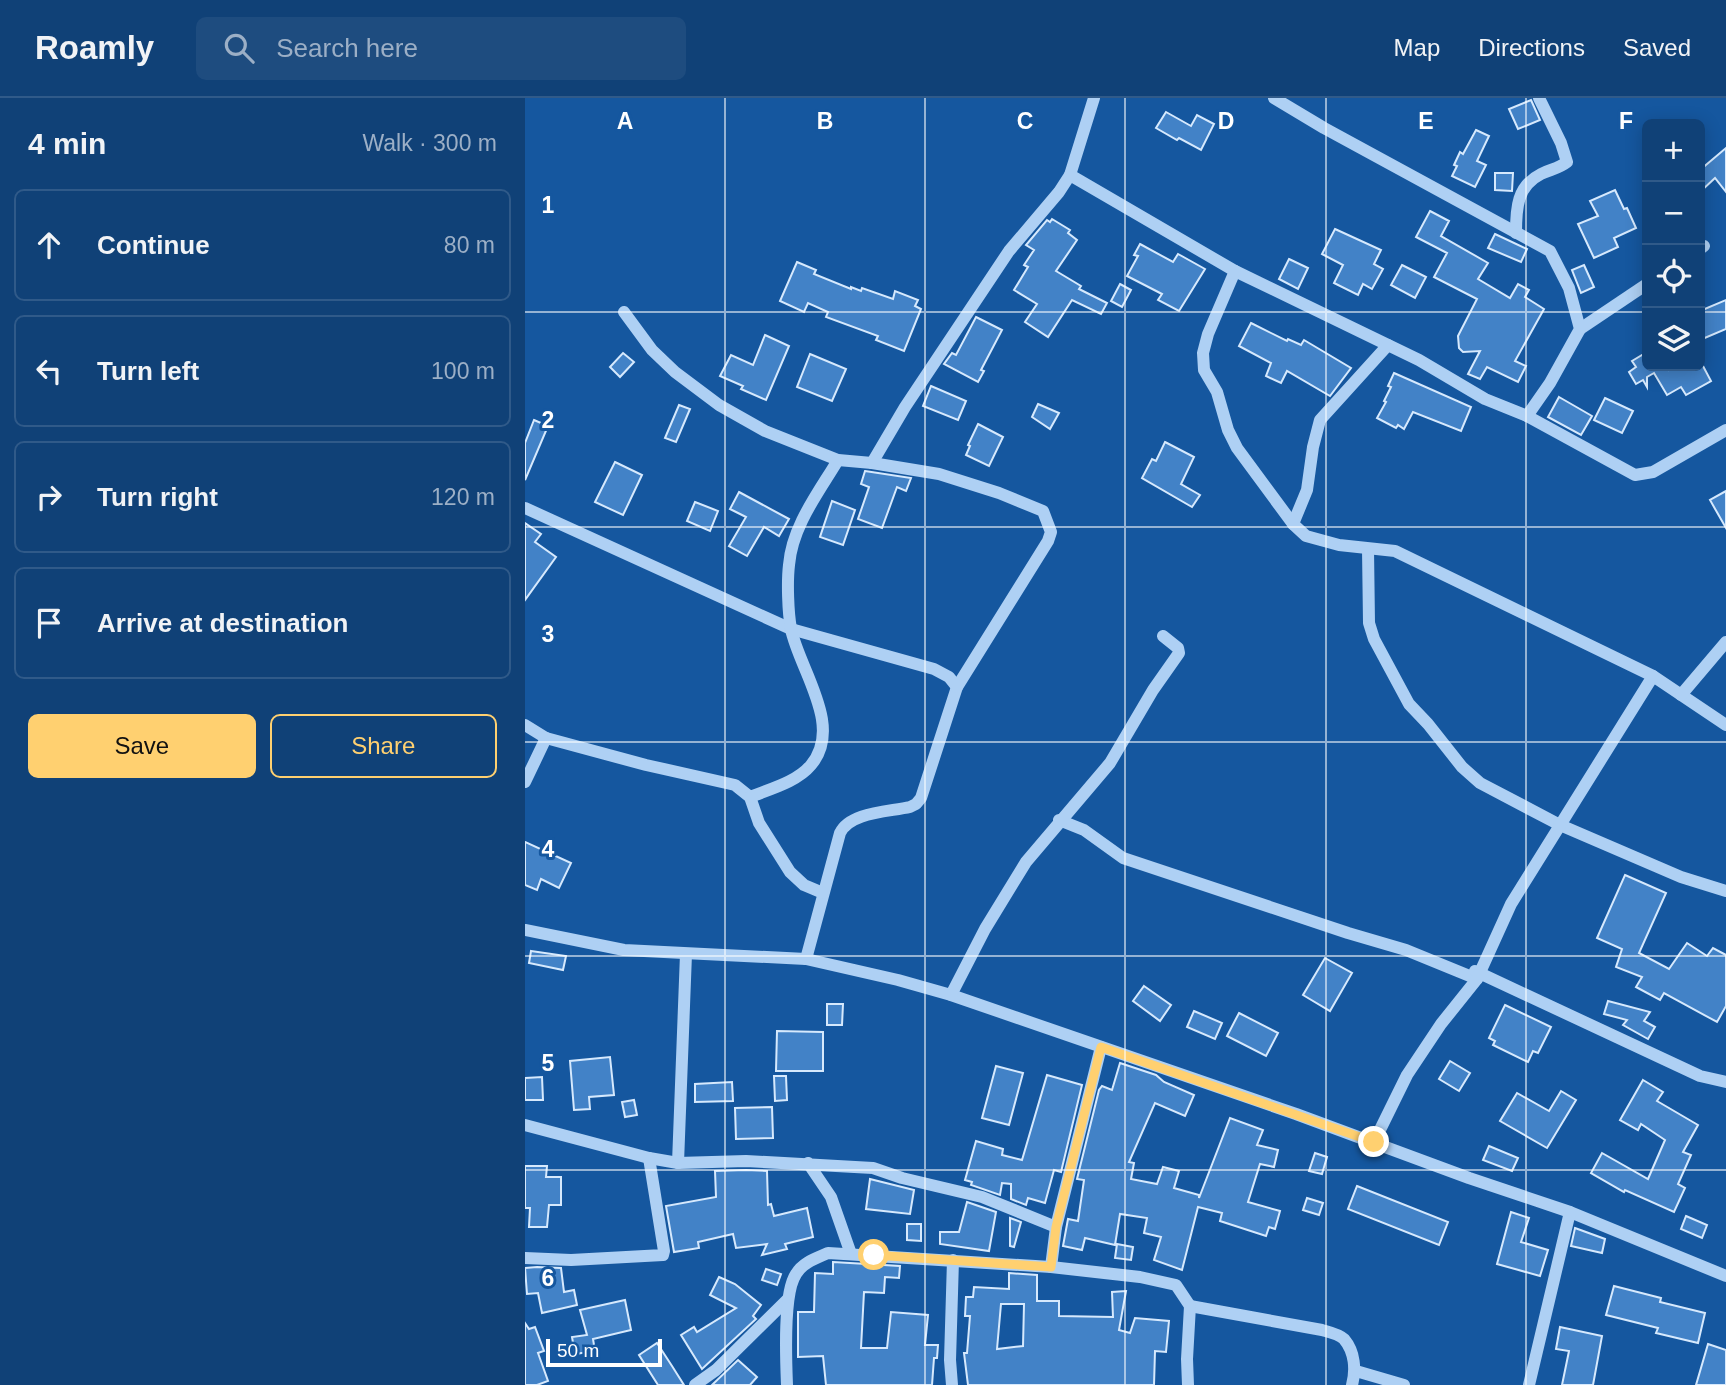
<!DOCTYPE html>
<meta charset="utf-8">
<style>
:root{--surface:#104177;--page:#1e4c7f;--text:#f1f3f6;--muted:#9cafc6;--line:#305a89;--accent:#ffd070}
body{margin:0;font-family:Helvetica,sans-serif;background:var(--page);color:var(--text)}
.controls{position:absolute;right:21px;top:21px;display:grid;overflow:hidden;border-radius:10px;box-shadow:0 4px 18px #0003}
.controls button{width:63px;height:63px;display:grid;place-items:center;padding:0;border:0;border-bottom:2px solid var(--line);background:var(--surface);color:var(--text);font:35px sans-serif}
.scale{position:absolute;left:21px;bottom:18px;width:116px;box-sizing:border-box;padding-left:7px;border:4px solid #fff;border-top:0;font-size:19px;line-height:24px;white-space:nowrap;color:#fff;-webkit-text-stroke:5px #15579f;paint-order:stroke}
.stop{position:absolute;width:21px;height:21px;margin:-16px;border:5px solid #ffd070;border-radius:50%;background:#fff}
.stop.end{background:#ffd070;border-color:#fff;box-shadow:0 2px 7px #0008}
.list{margin:0;padding:0;list-style:none}
h2{display:flex;justify-content:space-between;align-items:center;height:91px;margin:0;padding:0 28px;font-size:30px}
h2 small{font-size:23px;font-weight:400;color:var(--muted)}
.list li{display:grid;grid-template-columns:46px 1fr auto;gap:21px;align-items:center;box-sizing:border-box;height:112px;margin:0 14px 14px;padding:0 14px;border:2px solid var(--line);border-radius:10px}
.list b{display:block;font-size:26px;white-space:nowrap}
.list em{font-size:23px;font-style:normal;color:var(--muted)}
.actions{display:flex;gap:14px;padding:21px 28px}
.actions a{flex:1;padding:16px 0;border:2px solid var(--accent);border-radius:10px;text-align:center;font-size:24px;color:var(--accent)}
.actions .main{background:var(--accent);color:#111}
.icon{flex:none;width:38px;height:38px;fill:none;stroke:currentColor;stroke-width:2;stroke-linecap:round;stroke-linejoin:round}
.map{position:relative;flex:none;width:1201px;height:1287px;overflow:hidden}
header{display:flex;align-items:center;gap:42px;box-sizing:border-box;height:98px;padding:0 35px;background:var(--surface);border-bottom:2px solid var(--line)}
header strong{font-size:33px}
nav{display:flex;gap:38px;margin-inline-start:auto;font-size:24px}
.search{width:490px;height:63px;background:var(--page);display:flex;align-items:center;gap:18px;box-sizing:border-box;padding:0 24px;border-radius:10px;color:var(--muted);font-size:26px}
main{display:flex}
aside{flex:1;background:var(--surface)}
.map>svg:first-child{display:block}
.building{fill:#4282c7;stroke:#d6e9fd;stroke-width:2;fill-rule:evenodd}
.lines{fill:none;stroke-linecap:round;stroke-linejoin:round}
.minor{stroke:#aed0f4;stroke-width:12}
.route{stroke:#ffd070;stroke-width:9}
.grid{fill:none;stroke:#fff;stroke-width:2;stroke-opacity:0.55}
.grid-label{font-size:23px;text-anchor:middle;font-weight:bold;fill:#fff;stroke:#15579f;stroke-width:6;stroke-linejoin:round;paint-order:stroke}
</style>
<header>
<strong>Roamly</strong>
<div class="search"><svg class="icon" aria-label="search" viewBox="0 0 24 24"><circle cx="10" cy="10" r="6"/><path d="M15 15l6 6"/></svg>Search here</div>
<nav><a>Map</a><a>Directions</a><a>Saved</a></nav>
</header>
<main>
<aside>
<h2>4 min<small>Walk · 300 m</small></h2>
<ul class="list">
<li><svg class="icon" aria-label="ahead" viewBox="0 0 24 24"><path d="M12 20V5M6 11l6-6 6 6"/></svg><div><b>Continue</b></div><em>80 m</em></li>
<li><svg class="icon" aria-label="left" viewBox="0 0 24 24"><path d="M17 20v-9H6M10 6l-5 5 5 5"/></svg><div><b>Turn left</b></div><em>100 m</em></li>
<li><svg class="icon" aria-label="right" viewBox="0 0 24 24"><path d="M7 20v-9h11M14 6l5 5-5 5"/></svg><div><b>Turn right</b></div><em>120 m</em></li>
<li><svg class="icon" aria-label="arrive" viewBox="0 0 24 24"><path d="M6 21V4h12l-3 4 3 4H6"/></svg><div><b>Arrive at destination</b></div></li>
</ul>
<div class="actions"><a class="main">Save</a><a>Share</a></div>
</aside>
<div class="map">
<svg width="1201" height="1287" viewBox="0 0 1201 1287">
<rect width="100%" height="100%" fill="#15579f"/>
<g class="building">
<polygon points="1006,2 1015,22 993,31 984,11"/>
<polygon points="641,14 666,28 672,17 689,26 676,52 654,40 652,42 631,30"/>
<polygon points="951,32 964,38 952,63 961,67 950,89 927,78 932,68 929,67 935,54 938,56"/>
<polygon points="1201,50 1201,94 1190,80 1175,94 1175,72"/>
<polygon points="970,75 988,75 987,93 970,92"/>
<polygon points="1090,92 1099,111 1102,110 1111,130 1089,140 1093,149 1069,160 1053,126 1073,118 1065,103"/>
<polygon points="905,113 924,123 916,138 963,165 953,181 985,200 993,186 1004,192 1000,199 1019,211 990,263 1001,268 993,284 962,269 955,281 943,276 955,253 938,254 934,250 933,238 952,201 909,179 922,155 891,139"/>
<polygon points="527,121 545,132 543,135 552,142 531,173 556,188 554,191 582,205 576,216 547,202 523,239 500,224 512,206 489,192 503,169 499,167 509,152 501,147 522,122 525,124"/>
<polygon points="810,131 856,152 849,166 858,171 847,191 838,186 833,197 809,185 818,167 797,156"/>
<polygon points="970,136 1002,151 996,164 963,150"/>
<polygon points="615,146 648,164 653,156 680,171 654,213 633,202 637,196 602,178 613,158 609,157"/>
<polygon points="764,161 783,170 773,191 754,181"/>
<polygon points="272,164 291,172 289,176 326,191 326,189 336,193 337,190 368,201 370,193 393,202 390,208 396,211 379,253 351,242 353,238 301,219 303,214 283,205 279,214 255,203"/>
<polygon points="877,167 901,179 890,200 866,187"/>
<polygon points="1059,167 1069,189 1056,195 1047,172"/>
<polygon points="595,186 606,192 597,209 586,203"/>
<polygon points="1201,202 1201,231 1175,242 1175,213"/>
<polygon points="451,219 477,232 456,272 459,273 453,284 419,266 427,255 431,257"/>
<polygon points="726,225 762,243 763,241 776,247 779,242 826,270 805,298 762,273 756,285 741,278 746,265 714,248"/>
<polygon points="240,237 264,248 241,302 216,291 218,288 195,278 206,257 228,267"/>
<polygon points="1122,254 1122,268 1142,268 1144,272 1153,268 1178,268 1186,283 1161,297 1156,289 1142,297 1129,275 1122,279 1122,289 1118,282 1111,286 1104,274 1111,269 1107,263"/>
<polygon points="98,255 109,264 95,279 85,269"/>
<polygon points="285,256 321,271 307,303 272,289"/>
<polygon points="869,275 946,309 936,333 888,314 879,331 873,327 871,330 852,320 861,304 859,303 866,289 863,288"/>
<polygon points="406,288 441,303 433,322 398,308"/>
<polygon points="1034,299 1067,318 1056,337 1023,319"/>
<polygon points="1080,300 1108,313 1097,335 1069,322"/>
<polygon points="513,306 534,315 525,331 507,319"/>
<polygon points="154,307 165,311 151,344 140,340"/>
<polygon points="9,322 23,328 0,382 0,345"/>
<polygon points="453,326 478,339 464,368 441,357 445,348 443,347"/>
<polygon points="640,344 669,359 656,386 675,397 667,409 617,380 627,361 631,363"/>
<polygon points="90,364 117,377 98,417 70,404"/>
<polygon points="340,373 386,380 381,393 372,389 357,430 333,421 344,389 336,386"/>
<polygon points="1201,393 1201,430 1185,402"/>
<polygon points="214,394 264,421 254,438 239,429 222,458 204,448 221,419 205,411"/>
<polygon points="307,403 330,412 318,447 295,439"/>
<polygon points="170,404 193,413 185,433 162,423"/>
<polygon points="0,425 16,436 10,444 31,459 0,502"/>
<polygon points="0,744 46,765 34,790 16,781 12,792 0,787"/>
<polygon points="1100,777 1141,795 1114,855 1144,871 1162,845 1182,858 1188,850 1201,857 1201,908 1192,924 1139,895 1135,902 1111,889 1117,879 1091,869 1097,851 1072,840"/>
<polygon points="6,853 41,858 38,872 4,865"/>
<polygon points="800,860 827,875 805,913 778,897"/>
<polygon points="619,888 646,907 635,923 608,903"/>
<polygon points="1083,903 1125,914 1119,923 1130,929 1123,941 1098,927 1102,922 1079,916"/>
<polygon points="302,906 318,906 317,927 302,927"/>
<polygon points="980,907 1026,929 1013,955 1008,953 1003,964 968,947 970,943 964,940"/>
<polygon points="669,913 697,925 690,941 662,929"/>
<polygon points="714,915 753,935 741,958 702,938"/>
<polygon points="252,933 298,934 298,973 251,973"/>
<polygon points="85,959 89,997 64,999 65,1011 49,1012 45,963"/>
<polygon points="925,963 945,975 934,993 914,981"/>
<polygon points="595,965 631,977 639,984 669,997 660,1018 630,1005 604,1064 609,1065 606,1081 632,1086 638,1069 654,1073 649,1090 674,1097 674,1100 705,1020 738,1032 732,1047 753,1052 749,1069 735,1066 723,1104 755,1113 750,1131 744,1129 741,1138 695,1123 697,1115 673,1109 657,1172 629,1162 636,1139 619,1135 622,1120 595,1116 590,1147 560,1140 557,1152 538,1148 543,1121 553,1123 559,1082 552,1081 574,992 577,988 587,992"/>
<polygon points="471,968 498,975 484,1027 457,1020"/>
<polygon points="522,977 557,987 536,1074 529,1072 520,1105 503,1100 501,1107 486,1101 486,1086 477,1085 475,1097 446,1087 447,1084 440,1082 451,1043 478,1051 477,1057 497,1062"/>
<polygon points="249,978 261,978 262,1002 250,1003"/>
<polygon points="17,979 18,1002 0,1002 0,980"/>
<polygon points="1118,982 1138,994 1132,1003 1173,1027 1158,1054 1166,1057 1153,1086 1160,1090 1149,1114 1100,1092 1099,1094 1066,1075 1077,1055 1123,1081 1140,1042 1116,1026 1113,1032 1095,1022"/>
<polygon points="207,984 208,1003 170,1004 170,986"/>
<polygon points="1036,993 1051,1002 1022,1050 975,1023 992,995 1024,1013"/>
<polygon points="109,1002 112,1017 100,1019 97,1004"/>
<polygon points="247,1009 248,1040 211,1041 210,1010"/>
<polygon points="964,1048 993,1060 987,1073 958,1062"/>
<polygon points="790,1055 802,1059 797,1076 784,1073"/>
<polygon points="0,1068 22,1068 21,1079 36,1079 36,1107 24,1107 22,1129 4,1129 5,1110 0,1110"/>
<polygon points="221,1072 242,1073 243,1107 246,1106 249,1118 282,1110 288,1139 260,1146 262,1151 237,1157 242,1146 211,1150 208,1136 173,1144 174,1150 149,1154 141,1108 191,1099 190,1073"/>
<polygon points="345,1081 389,1092 385,1116 341,1111"/>
<polygon points="832,1088 923,1124 914,1147 823,1111"/>
<polygon points="782,1100 798,1105 794,1117 778,1112"/>
<polygon points="442,1104 471,1114 464,1153 415,1146 415,1134 434,1134"/>
<polygon points="986,1114 1004,1120 996,1144 1023,1152 1015,1178 972,1166"/>
<polygon points="1161,1118 1182,1127 1177,1140 1156,1131"/>
<polygon points="485,1120 496,1124 489,1149 485,1148"/>
<polygon points="382,1126 396,1126 396,1143 382,1142"/>
<polygon points="1050,1130 1080,1141 1077,1155 1046,1148"/>
<polygon points="592,1146 608,1149 606,1162 590,1160"/>
<polygon points="308,1164 375,1168 374,1180 360,1179 359,1195 339,1194 336,1250 362,1250 366,1214 403,1217 400,1247 413,1247 412,1260 409,1260 407,1287 301,1287 298,1258 273,1259 273,1214 289,1214 290,1175 308,1176"/>
<polygon points="12,1169 36,1170 39,1194 49,1192 52,1207 17,1215 13,1195 2,1196 0,1170"/>
<polygon points="241,1171 256,1176 252,1187 237,1182"/>
<path d="M 484,1175 L 512,1177 L 512,1203 L 534,1203 L 534,1218 L 588,1219 L 587,1194 L 601,1193 L 594,1232 L 605,1235 L 610,1220 L 644,1223 L 641,1254 L 630,1253 L 629,1287 L 443,1287 L 439,1255 L 442,1255 L 445,1218 L 440,1218 L 441,1199 L 448,1199 L 449,1189 L 484,1191 ZM 476,1206 L 499,1206 L 498,1248 L 472,1251 Z"/>
<polygon points="194,1179 210,1186 236,1207 228,1218 231,1221 177,1271 156,1237 169,1229 172,1234 211,1210 185,1197"/>
<polygon points="1089,1188 1136,1200 1135,1204 1180,1215 1173,1245 1131,1235 1133,1230 1081,1217"/>
<polygon points="100,1202 106,1232 68,1241 70,1253 50,1256 47,1239 62,1237 55,1212"/>
<polygon points="0,1225 4,1231 10,1229 19,1253 13,1255 23,1283 12,1287 0,1287"/>
<polygon points="1035,1229 1077,1238 1068,1287 1037,1287 1044,1253 1031,1251"/>
<polygon points="132,1245 147,1268 159,1287 133,1287 114,1257"/>
<polygon points="1183,1246 1201,1252 1201,1287 1171,1287"/>
<polygon points="213,1262 232,1279 225,1287 187,1287"/>
</g>
<g class="lines">
<g class="minor">
<polyline points="545,77 710,173 894,262 960,301 1002,318 1025,285 1055,231 1044,190 1025,153 799,30 749,0"/>
<path d="M 991,135 C 991,110 992,88 1016,76 C 1026,71 1033,71 1042,64 L 1036,45 L 1014,0"/>
<polyline points="1175,151 1179,148"/>
<polyline points="710,173 683,236 678,255 679,272 692,294 703,332 712,350 768,426 781,438 814,447 870,453 1128,578 1201,627"/>
<path d="M 99,214 L 127,252 L 150,274 L 194,307 L 240,333 L 313,362 L 347,365 L 414,376 L 474,395 L 518,413 L 526,434 L 523,443 L 432,589 L 396,700 L 391,706 L 385,709 C 363,714 325,714 315,735 L 281,861"/>
<polyline points="1055,231 1122,186"/>
<polyline points="1002,318 1110,377 1128,374 1201,332"/>
<polyline points="347,365 380,309 484,153 534,94 545,77 569,0"/>
<polyline points="0,410 266,531 409,571 424,579 432,589"/>
<polyline points="768,426 782,392 788,349 795,322 863,247"/>
<polyline points="843,451 844,525 849,541 884,606 903,626 937,669 955,685 1035,727 1156,779 1201,793"/>
<polyline points="1156,597 1201,544"/>
<polyline points="0,627 21,640 121,667 210,687 225,699 234,725 265,774 279,787 298,795"/>
<polyline points="0,684 21,640"/>
<path d="M 225,699 C 245,691 272,684 286,667 C 319,628 274,571 266,531 C 263,514 262,484 264,467 C 267,428 294,394 313,362"/>
<polyline points="534,722 559,732 598,760 823,835 881,852 952,881"/>
<polyline points="0,832 99,852 281,861 373,882 426,897 771,1016 944,1080 1045,1114 1201,1178"/>
<polyline points="950,873 1175,978 1201,984"/>
<polyline points="426,897 460,831 501,764 585,665 628,592 654,555 653,550 638,538"/>
<polyline points="0,1027 124,1060 153,1065 221,1063 348,1070 377,1080 457,1099 531,1129"/>
<polyline points="849,1044 882,977 916,926 952,881 986,806 1128,578"/>
<polyline points="153,1065 161,856"/>
<polyline points="283,1065 306,1099 326,1156"/>
<polyline points="0,1160 46,1162 138,1157 139,1153 124,1060"/>
<polyline points="526,1169 531,1129 576,949"/>
<path d="M 665,1208 L 797,1232 C 804,1234 814,1236 819,1241 C 830,1254 831,1272 827,1287"/>
<polyline points="831,1273 879,1287"/>
<polyline points="170,1287 191,1272 263,1201"/>
<path d="M 262,1287 C 261,1262 258,1195 271,1176 C 278,1164 292,1160 303,1155 L 526,1169 L 615,1179 L 651,1187 L 665,1208 L 662,1261 L 663,1287"/>
<polyline points="427,1287 425,1262 428,1162"/>
<polyline points="1004,1287 1045,1114"/>
</g>
</g>
<g class="lines">
<polyline class="route" points="349,1157 526,1169 531,1129 576,949 849,1044"/>
</g>
<path class="grid" d="M 200,0 L 200,1287M 400,0 L 400,1287M 600,0 L 600,1287M 801,0 L 801,1287M 1001,0 L 1001,1287M 0,214 L 1122,214M 1175,214 L 1201,214M 0,429 L 1201,429M 0,644 L 1201,644M 0,858 L 1201,858M 0,1072 L 1201,1072"/>
<g class="grid-label">
<text x="100" y="31">A</text>
<text x="300" y="31">B</text>
<text x="500" y="31">C</text>
<text x="701" y="31">D</text>
<text x="901" y="31">E</text>
<text x="1101" y="31">F</text>
<text x="23" y="115">1</text>
<text x="23" y="330">2</text>
<text x="23" y="544">3</text>
<text x="23" y="759">4</text>
<text x="23" y="973">5</text>
<text x="23" y="1188">6</text>
</g>
</svg>
<div class="controls">
<button>+</button>
<button>−</button>
<button><svg class="icon" aria-label="locate" viewBox="0 0 24 24"><circle cx="12" cy="12" r="6"/><path d="M12 2v4M12 18v4M2 12h4M18 12h4"/></svg></button>
<button><svg class="icon" aria-label="layers" viewBox="0 0 24 24"><path d="M12 4l9 5-9 5-9-5zM3 14l9 5 9-5"/></svg></button>
</div>
<div class="scale">50 m</div>
<div class="stop" style="left:349px;top:1157px"></div>
<div class="stop end" style="left:849px;top:1044px"></div>
</div>
</main>
